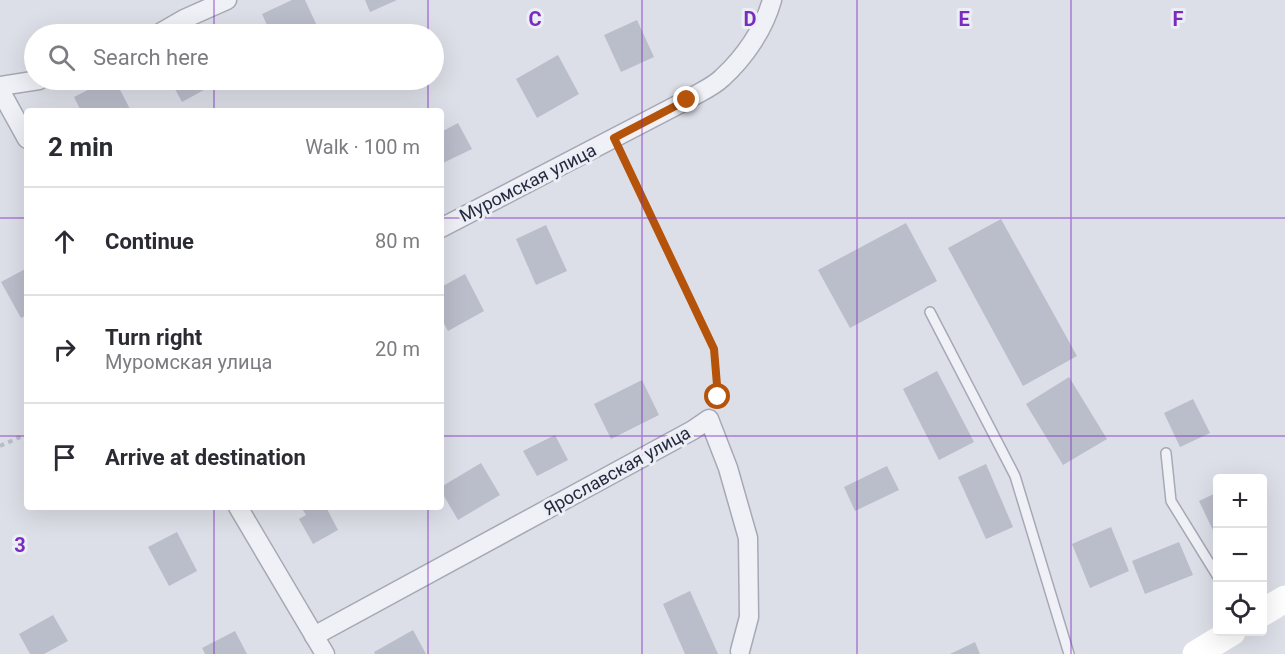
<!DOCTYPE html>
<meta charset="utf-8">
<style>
:root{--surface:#fff;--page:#f2f2f3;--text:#2b2b33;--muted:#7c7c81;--line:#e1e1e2}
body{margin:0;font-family:Roboto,sans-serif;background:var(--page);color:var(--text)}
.controls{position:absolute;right:18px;bottom:18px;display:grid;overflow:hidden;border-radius:6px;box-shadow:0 6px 24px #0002}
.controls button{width:54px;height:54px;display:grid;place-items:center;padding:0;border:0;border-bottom:2px solid var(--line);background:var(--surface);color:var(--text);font:30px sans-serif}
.stop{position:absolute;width:18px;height:18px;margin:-14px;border:4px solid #b45309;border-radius:50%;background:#fff}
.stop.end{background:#b45309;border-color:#fff;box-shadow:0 2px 6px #0008}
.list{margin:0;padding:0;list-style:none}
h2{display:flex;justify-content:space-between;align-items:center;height:78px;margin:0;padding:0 24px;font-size:26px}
h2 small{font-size:20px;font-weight:400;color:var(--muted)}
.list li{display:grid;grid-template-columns:39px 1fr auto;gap:18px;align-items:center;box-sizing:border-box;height:108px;padding:0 24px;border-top:2px solid var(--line)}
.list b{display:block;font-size:22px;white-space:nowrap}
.list p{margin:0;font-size:20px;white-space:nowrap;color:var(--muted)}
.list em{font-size:20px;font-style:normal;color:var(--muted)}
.icon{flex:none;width:33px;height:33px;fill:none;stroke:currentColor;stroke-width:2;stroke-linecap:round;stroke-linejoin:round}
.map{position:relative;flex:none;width:1285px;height:654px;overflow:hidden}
.search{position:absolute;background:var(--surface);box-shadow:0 6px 24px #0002;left:24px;top:24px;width:420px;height:66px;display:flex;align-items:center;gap:15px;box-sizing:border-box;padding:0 21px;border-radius:33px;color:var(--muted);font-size:22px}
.panel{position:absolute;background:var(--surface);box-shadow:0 6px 24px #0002;left:24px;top:108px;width:420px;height:402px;border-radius:6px}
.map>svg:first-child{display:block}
.building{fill:#babdca}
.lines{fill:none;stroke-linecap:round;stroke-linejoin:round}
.lane-casing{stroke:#a6a9b5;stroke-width:12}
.street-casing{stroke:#a6a9b5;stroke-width:21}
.path{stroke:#bbbdc6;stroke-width:4;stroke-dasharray:4.5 4.5;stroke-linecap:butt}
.lane{stroke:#f0f1f6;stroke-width:9}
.street{stroke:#f0f1f6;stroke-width:18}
.secondary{stroke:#fff;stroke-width:27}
.route{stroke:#b45309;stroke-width:8}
.grid{fill:none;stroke:#7b2cbf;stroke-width:1.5;stroke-opacity:0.55}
.labels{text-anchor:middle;stroke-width:6;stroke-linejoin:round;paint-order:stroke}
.street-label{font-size:18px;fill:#262a3f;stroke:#eceef5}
.grid-label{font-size:20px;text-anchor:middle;font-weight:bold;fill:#7b2cbf;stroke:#eceef5;stroke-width:6;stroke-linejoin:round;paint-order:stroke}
</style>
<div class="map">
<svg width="1285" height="654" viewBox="0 0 1285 654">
<rect width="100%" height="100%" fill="#dddfe8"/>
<g class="building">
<polygon points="292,0 305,0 317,26 298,34 271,34 262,14"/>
<polygon points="365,0 397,0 370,12"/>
<polygon points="637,20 654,57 621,72 604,35"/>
<polygon points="558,55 579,94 537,118 516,79"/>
<polygon points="107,80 115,80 131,111 81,111 74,97"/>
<polygon points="170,80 222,80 182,102"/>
<polygon points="458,123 472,149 441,164 441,132"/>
<polygon points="1001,219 1077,356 1023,386 948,248"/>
<polygon points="906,223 937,281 850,328 818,270"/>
<polygon points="546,225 567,271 536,285 516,239"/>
<polygon points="27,268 27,315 21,318 1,282"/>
<polygon points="465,274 484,311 448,331 441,318 441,287"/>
<polygon points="937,371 974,442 939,460 903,389"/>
<polygon points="1069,377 1107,439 1063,465 1026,404"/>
<polygon points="642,380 659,415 611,439 594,404"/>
<polygon points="1193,399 1210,433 1180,447 1164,413"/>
<polygon points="555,435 568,460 537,476 523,451"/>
<polygon points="481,463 500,495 458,520 441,491 441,487"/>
<polygon points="986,464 1013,527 986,539 958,477"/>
<polygon points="887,466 899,490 855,511 844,487"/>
<polygon points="1218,492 1218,541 1199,501"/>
<polygon points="301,507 326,507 338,530 313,544 299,519 306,515"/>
<polygon points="1111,527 1129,571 1090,588 1072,544"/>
<polygon points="177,532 197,571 169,586 148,547"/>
<polygon points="1179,542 1193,575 1145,594 1132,561"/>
<polygon points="690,591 718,654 685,654 663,604"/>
<polygon points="53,615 68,641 44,654 30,654 19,634"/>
<polygon points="413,630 426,654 375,654 374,652"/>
<polygon points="235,631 247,654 205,654 202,648"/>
<polygon points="975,642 980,654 950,654"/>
</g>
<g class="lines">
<defs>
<g id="lane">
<polyline points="930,312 1015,476 1069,654"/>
<polyline points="1166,453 1171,501 1218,577"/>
</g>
<g id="street">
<polyline points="158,34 184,19 227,0"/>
<polyline points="0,86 39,80"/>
<polyline points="0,90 27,139"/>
<path d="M 441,228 L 687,100 C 698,93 713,87 722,78 C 745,57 764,29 772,0"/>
<polyline points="238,507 325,654"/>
<polyline points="314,636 693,430 709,419 728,468 748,538 749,617 740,651"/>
</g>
</defs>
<use href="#lane" class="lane-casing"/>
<use href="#street" class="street-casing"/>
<g class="path">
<polyline points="622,155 714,349 718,397 716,402"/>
<polyline points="0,446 27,434"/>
</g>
<use href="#lane" class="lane"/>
<use href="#street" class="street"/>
<g class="secondary">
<polyline points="1262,613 1285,599"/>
<polyline points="1196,654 1232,632"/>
</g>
</g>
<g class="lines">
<polyline class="route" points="687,100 614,138 714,349 718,397"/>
</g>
<path class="grid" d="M 214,0 L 214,34M 428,0 L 428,34M 642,0 L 642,654M 857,0 L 857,654M 1071,0 L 1071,654M 214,80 L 214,111M 428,80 L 428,111M 0,218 L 27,218M 441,218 L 1285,218M 0,436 L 27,436M 441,436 L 1285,436M 214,507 L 214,654M 428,507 L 428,654"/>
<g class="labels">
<g class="street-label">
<text transform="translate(528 183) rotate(-27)" y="6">Муромская улица</text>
<text transform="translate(617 471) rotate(-29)" y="6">Ярославская улица</text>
</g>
</g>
<g class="grid-label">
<text x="535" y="26">C</text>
<text x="750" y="26">D</text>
<text x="964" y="26">E</text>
<text x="1178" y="26">F</text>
<text x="20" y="552">3</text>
</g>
</svg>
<div class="controls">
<button>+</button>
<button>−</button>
<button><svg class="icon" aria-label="locate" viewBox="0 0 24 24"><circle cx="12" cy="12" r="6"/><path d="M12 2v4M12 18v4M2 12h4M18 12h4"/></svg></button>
</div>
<div class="stop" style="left:718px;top:397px"></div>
<div class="stop end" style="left:687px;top:100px"></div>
<div class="search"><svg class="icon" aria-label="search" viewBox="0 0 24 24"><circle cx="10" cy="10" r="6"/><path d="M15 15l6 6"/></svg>Search here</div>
<section class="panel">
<h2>2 min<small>Walk · 100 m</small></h2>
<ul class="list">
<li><svg class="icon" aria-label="ahead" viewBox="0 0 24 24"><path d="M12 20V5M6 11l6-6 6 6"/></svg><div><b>Continue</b></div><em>80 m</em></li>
<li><svg class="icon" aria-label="right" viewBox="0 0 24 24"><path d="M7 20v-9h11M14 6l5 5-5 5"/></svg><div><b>Turn right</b><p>Муромская улица</p></div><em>20 m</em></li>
<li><svg class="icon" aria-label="arrive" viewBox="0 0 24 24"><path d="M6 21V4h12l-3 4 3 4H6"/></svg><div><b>Arrive at destination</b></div></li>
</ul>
</section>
</div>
